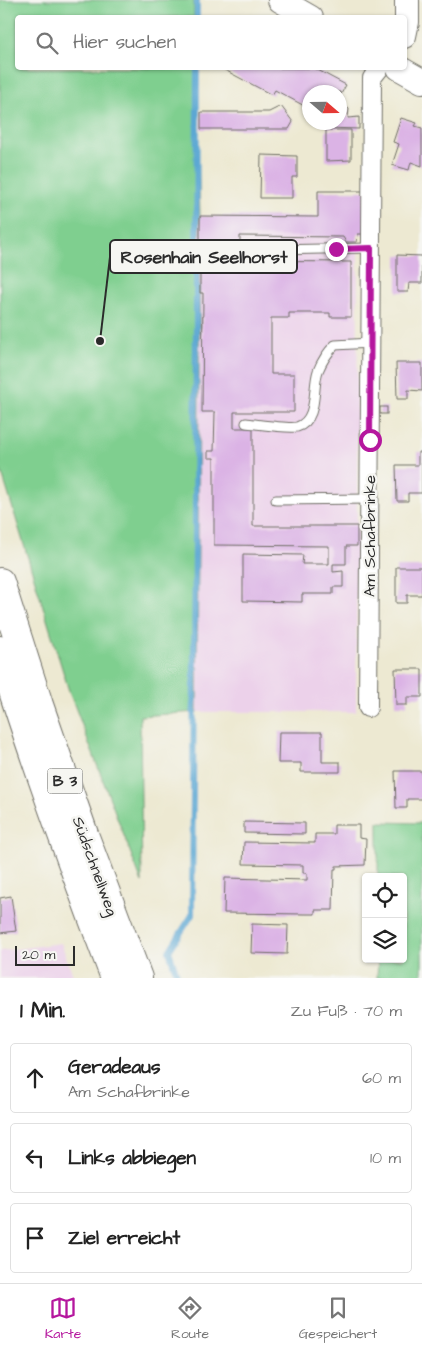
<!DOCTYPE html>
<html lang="de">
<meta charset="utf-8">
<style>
:root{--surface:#fff;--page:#f6f6f6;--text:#222;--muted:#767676;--line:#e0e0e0;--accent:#b5179e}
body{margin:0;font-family:"Architects Daughter",sans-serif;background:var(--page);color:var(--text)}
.controls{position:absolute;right:15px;bottom:15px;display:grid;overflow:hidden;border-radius:5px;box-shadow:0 1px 4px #0004}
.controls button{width:45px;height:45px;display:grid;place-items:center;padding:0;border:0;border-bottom:1px solid var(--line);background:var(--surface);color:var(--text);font:25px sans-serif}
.compass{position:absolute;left:302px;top:85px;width:45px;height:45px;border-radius:50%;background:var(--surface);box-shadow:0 1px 4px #0004;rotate:110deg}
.scale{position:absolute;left:15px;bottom:12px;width:60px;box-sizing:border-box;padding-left:5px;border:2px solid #2b2b2b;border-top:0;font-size:14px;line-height:18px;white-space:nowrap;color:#2b2b2b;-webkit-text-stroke:4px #f6f6f2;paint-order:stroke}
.stop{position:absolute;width:15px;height:15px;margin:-11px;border:4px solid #b5179e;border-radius:50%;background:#fff}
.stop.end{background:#b5179e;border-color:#fff;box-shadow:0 1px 5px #0008}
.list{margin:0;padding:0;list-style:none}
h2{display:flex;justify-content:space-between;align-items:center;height:65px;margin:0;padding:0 20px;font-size:21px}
h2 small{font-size:16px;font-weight:400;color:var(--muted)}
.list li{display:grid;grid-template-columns:32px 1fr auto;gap:15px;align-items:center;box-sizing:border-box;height:70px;margin:0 10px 10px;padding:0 10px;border:1px solid var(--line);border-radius:5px}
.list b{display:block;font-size:19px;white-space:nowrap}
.list p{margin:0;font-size:16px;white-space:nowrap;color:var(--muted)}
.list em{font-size:16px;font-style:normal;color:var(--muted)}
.icon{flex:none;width:28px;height:28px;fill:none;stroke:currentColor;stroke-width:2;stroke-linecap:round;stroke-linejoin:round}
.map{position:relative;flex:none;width:422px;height:978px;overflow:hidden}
.search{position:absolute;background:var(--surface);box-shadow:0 1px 4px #0004;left:15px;right:15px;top:15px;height:55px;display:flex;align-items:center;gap:12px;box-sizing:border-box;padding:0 18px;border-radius:5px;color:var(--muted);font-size:19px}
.sheet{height:305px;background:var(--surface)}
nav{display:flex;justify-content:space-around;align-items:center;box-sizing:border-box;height:70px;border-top:1px solid var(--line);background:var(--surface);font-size:14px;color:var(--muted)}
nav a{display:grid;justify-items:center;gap:2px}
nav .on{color:var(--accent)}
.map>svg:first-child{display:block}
.built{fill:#ecd1ea}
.green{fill:#7fcf8f;stroke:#557d5d}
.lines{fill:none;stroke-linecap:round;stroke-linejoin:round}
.stream{stroke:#5ba7d3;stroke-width:6}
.building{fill:#dbb3e5}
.lane-casing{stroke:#6f6e65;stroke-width:11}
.street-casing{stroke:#6f6e65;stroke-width:20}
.secondary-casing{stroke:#6f6e65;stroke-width:26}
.highway-casing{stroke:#6f6e65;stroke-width:30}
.lane{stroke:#fff;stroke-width:9}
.street{stroke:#fff;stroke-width:18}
.secondary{stroke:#fff;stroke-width:24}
.highway{stroke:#fff;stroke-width:28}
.route{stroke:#b5179e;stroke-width:6}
.labels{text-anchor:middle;stroke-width:5;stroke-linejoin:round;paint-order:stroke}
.shield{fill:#f6f6f2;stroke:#686867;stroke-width:1}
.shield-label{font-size:15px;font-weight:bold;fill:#2b2b2b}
.street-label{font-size:16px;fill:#2b2b2b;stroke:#f6f6f2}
.leader{fill:none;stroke:#2b2b2b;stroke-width:2}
.callout-dot{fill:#2b2b2b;stroke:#f6f6f2;stroke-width:2}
.callout{fill:#f6f6f2;stroke:#2b2b2b;stroke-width:2}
.callout-label{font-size:18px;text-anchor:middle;font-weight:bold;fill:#2b2b2b}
</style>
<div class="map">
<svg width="422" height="978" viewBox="0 0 422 978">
<rect width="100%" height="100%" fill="#f6f6f2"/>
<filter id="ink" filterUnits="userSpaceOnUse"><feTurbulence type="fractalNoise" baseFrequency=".02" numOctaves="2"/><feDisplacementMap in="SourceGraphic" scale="10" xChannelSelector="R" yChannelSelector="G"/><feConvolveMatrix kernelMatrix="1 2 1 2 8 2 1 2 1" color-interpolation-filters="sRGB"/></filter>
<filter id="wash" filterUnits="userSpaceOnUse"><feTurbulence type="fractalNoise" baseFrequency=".0096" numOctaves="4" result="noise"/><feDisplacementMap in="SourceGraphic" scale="20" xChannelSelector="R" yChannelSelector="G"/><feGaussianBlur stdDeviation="1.12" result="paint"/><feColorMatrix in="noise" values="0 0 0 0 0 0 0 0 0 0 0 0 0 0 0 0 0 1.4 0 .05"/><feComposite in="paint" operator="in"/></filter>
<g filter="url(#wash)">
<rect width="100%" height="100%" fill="#ede9d2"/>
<g class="built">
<polygon points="200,216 318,217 358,234 356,712 197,712"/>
<polygon points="61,943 74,978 0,978 0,951"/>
</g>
<g class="green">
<polygon points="0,0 194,0 194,17 18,18 18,68 196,68 200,216 197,712 140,716 142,883 69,691 0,467"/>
<polygon points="378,822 422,823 422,978 377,978 378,959 403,959 403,877 378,877"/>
</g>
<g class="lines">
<g class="stream">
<polyline points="197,18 197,0"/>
<polyline points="178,978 169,951 192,915 195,535 197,68"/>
</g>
</g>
<g id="blocks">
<g class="building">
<polygon points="221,68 314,68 346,85 340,96 340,92 310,92 310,109 275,90 272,95"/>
<polygon points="340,101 349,109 348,118 359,117 359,129 327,128 327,122 340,122"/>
<polygon points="281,106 293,122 289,129 201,129 201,112 269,112"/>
<polygon points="401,118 417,123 415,126 422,128 422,166 411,162 409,170 392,165 399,144 393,142"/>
<polygon points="326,130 351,130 351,160 326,161"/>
<polygon points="261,155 297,156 297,177 292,177 292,198 260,198"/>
<polygon points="318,191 366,191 365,234 358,234 357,242 346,242 343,237 240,236 240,246 223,245 223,261 351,262 351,317 330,317 330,313 289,313 289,318 271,318 271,374 294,374 294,412 234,412 234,428 253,428 253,526 357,526 357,546 346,546 346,564 333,564 333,572 343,571 343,587 333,587 333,594 302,594 302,602 243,601 243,554 303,555 302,564 329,564 329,546 214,545 214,458 208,458 208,451 214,451 215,412 202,412 203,293 200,293 200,216 318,217"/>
<polygon points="397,255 422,256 422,283 409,283 408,292 397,292"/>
<polygon points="396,363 422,363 422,391 408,390 408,399 397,399"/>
<rect x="380" y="407" width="7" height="7"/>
<polygon points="418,452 422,452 422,493 408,493 408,501 397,501 396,465 418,465"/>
<polygon points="396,567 422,567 422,595 407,595 407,603 396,603"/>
<polygon points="395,669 422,669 422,697 407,697 407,705 396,705"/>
<polygon points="279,732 322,732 322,762 340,762 340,772 301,772 301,763 278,763"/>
<polygon points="395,771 422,771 422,799 407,799 407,808 396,808"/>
<polygon points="244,822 305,823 305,834 244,833"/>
<polygon points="334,825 359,825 359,838 366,839 365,865 336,866 336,869 334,869 333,910 315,910 315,914 306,914 224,913 225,878 307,880 307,873 303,873 303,865 243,864 244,842 315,843 315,834 334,834"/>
<polygon points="11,896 16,931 0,933 0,898"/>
<polygon points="252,924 288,925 287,954 251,953"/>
</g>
</g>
</g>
<g filter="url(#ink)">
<use href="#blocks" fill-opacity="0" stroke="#6f6e65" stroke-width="1"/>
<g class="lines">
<defs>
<g id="lane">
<polyline points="230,251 371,248"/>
<path d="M 246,423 C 257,424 288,429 297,427 C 319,420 312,388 318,371 C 322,361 327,353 335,345 L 371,343"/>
<polyline points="276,500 370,499"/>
</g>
<polyline id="street" points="368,708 372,78 380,68"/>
<g id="secondary">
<polyline points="280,0 311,18"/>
<polyline points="404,36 407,22 407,0"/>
<polyline points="399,68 422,81"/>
</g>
<g id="highway">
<polyline points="0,582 39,705 85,837 138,978"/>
<path d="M 0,650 C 34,761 74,870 115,978"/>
</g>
</defs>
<use href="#lane" class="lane-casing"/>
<use href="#street" class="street-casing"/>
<use href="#secondary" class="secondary-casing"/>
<use href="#highway" class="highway-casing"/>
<use href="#lane" class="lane"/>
<use href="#street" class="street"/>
<use href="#secondary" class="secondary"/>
<use href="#highway" class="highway"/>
</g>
</g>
<g class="lines" filter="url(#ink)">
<polyline class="route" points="336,249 371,248 370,440"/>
</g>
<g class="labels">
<rect class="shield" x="47.5" y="768.5" width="35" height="25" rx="4"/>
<g class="shield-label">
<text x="65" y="786">B 3</text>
</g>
<g class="street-label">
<text transform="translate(369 536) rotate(-90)" y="6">Am Schafbrinke</text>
<text transform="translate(96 866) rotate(70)" y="6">Südschnellweg</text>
</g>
</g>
<path class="leader" d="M100 341L110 257"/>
<circle class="callout-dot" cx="100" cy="341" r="5"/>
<rect class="callout" x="110" y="240" width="187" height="33" rx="5"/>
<g class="callout-label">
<text x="204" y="263">Rosenhain Seelhorst</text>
</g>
</svg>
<div class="controls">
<button><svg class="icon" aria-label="locate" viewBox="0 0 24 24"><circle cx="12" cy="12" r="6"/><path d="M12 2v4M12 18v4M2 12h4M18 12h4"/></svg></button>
<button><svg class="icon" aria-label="layers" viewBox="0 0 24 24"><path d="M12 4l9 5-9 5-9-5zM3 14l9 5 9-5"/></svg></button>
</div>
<svg class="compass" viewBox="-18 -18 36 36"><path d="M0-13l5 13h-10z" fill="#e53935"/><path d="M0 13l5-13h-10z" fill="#767676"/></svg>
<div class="scale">20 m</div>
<div class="stop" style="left:370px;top:440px"></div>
<div class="stop end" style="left:336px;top:249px"></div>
<div class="search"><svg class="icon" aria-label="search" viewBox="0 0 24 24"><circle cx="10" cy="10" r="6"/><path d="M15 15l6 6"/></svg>Hier suchen</div>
</div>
<section class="sheet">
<h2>1 Min.<small>Zu Fuß · 70 m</small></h2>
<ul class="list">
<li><svg class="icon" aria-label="ahead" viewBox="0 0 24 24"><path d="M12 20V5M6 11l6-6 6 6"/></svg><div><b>Geradeaus</b><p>Am Schafbrinke</p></div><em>60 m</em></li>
<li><svg class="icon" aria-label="left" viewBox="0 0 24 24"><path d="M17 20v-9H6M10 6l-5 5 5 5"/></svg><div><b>Links abbiegen</b></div><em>10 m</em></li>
<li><svg class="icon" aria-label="arrive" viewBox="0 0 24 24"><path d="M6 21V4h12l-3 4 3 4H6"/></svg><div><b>Ziel erreicht</b></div></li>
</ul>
</section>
<nav>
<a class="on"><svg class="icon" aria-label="map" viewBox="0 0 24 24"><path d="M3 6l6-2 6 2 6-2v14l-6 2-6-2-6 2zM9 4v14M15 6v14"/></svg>Karte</a>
<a><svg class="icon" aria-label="directions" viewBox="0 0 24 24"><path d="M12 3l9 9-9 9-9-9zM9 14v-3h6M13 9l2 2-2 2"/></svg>Route</a>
<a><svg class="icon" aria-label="saved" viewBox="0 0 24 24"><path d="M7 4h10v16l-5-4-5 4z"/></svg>Gespeichert</a>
</nav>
